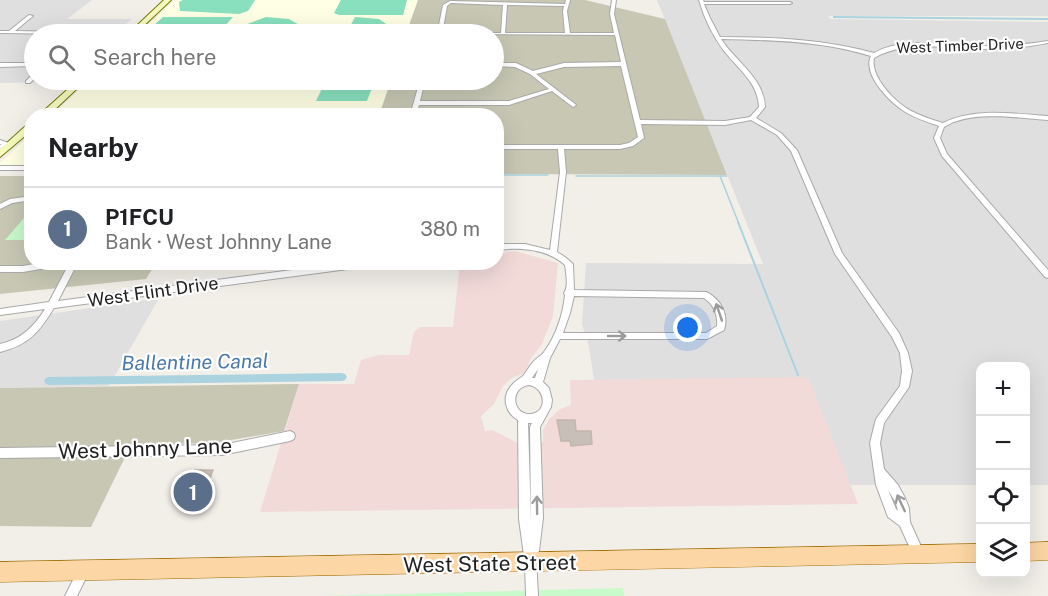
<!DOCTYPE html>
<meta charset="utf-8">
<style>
:root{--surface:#fff;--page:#f2f2f2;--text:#202124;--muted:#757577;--line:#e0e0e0;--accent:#111827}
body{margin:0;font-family:"Public Sans",sans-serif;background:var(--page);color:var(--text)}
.controls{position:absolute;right:18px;bottom:18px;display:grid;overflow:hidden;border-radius:12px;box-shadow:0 6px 24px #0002}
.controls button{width:54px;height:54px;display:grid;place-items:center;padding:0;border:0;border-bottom:2px solid var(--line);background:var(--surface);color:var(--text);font:30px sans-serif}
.you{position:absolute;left:688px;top:328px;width:21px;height:21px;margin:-15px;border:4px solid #fff;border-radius:50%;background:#1a73e8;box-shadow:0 0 0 9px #1a73e833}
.badge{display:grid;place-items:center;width:39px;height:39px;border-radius:50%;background:var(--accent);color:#fff;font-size:20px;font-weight:700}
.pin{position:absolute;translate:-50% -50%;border:3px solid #fff;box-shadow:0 2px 6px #0006}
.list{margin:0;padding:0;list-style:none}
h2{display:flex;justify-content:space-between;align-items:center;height:78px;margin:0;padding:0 24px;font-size:26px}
h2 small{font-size:20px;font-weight:400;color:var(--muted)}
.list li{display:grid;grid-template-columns:39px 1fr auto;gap:18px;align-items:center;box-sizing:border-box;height:84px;padding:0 24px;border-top:2px solid var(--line)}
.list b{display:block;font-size:22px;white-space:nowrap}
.list p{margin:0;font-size:20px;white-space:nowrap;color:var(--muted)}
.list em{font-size:20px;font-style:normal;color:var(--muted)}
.icon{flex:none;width:33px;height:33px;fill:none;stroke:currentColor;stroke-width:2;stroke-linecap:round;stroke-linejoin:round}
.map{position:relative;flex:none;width:1048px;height:596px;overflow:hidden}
.search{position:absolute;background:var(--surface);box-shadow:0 6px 24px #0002;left:24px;top:24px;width:480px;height:66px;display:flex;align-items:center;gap:15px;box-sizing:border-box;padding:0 21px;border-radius:33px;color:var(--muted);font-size:22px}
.panel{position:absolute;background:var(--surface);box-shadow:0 6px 24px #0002;left:24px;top:108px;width:480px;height:162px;border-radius:24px}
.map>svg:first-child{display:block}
.residential{fill:#e0dfdf}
.commercial{fill:#f2dad9}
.education{fill:#ffffe5}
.construction{fill:#c7c7b4}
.park{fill:#c8facc}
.pitch{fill:#88e0be}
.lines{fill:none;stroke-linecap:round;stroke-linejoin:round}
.stream-far1{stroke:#aad3df;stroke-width:1.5}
.stream{stroke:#aad3df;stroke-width:2}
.canal{fill:#aad3df;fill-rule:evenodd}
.building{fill:#c7bfb8;stroke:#c4b6ab;stroke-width:1.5}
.street-casing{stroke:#a9a9a9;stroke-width:2}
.secondary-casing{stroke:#707d05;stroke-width:2}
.primary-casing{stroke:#a06b00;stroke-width:1}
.street{fill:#fff;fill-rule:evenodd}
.secondary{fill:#f7fabf;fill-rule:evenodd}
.primary{fill:#fcd6a4;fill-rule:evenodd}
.oneway{stroke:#9c9c9c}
.labels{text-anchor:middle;stroke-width:4.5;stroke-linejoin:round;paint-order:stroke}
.far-street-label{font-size:15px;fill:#222;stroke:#fff}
.street-label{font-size:18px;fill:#222;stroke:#fff}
.water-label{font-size:20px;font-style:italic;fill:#4a7aab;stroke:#fff}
.near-street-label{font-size:21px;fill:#222;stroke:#fff}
</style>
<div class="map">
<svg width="1048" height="596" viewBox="0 0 1048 596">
<rect width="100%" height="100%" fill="#f2efe9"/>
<g class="residential">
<polygon points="0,0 92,0 67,19 132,19 114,34 34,34 34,80 64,80 61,82 0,83"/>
<polygon points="657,0 1048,0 1048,16 828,16 830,19 1048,22 1048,485 1026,485 1026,366 980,366 980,485 850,485 808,378 594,380 589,347 582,324 586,263 763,264"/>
<polygon points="159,298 109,386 0,388 0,321"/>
</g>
<polygon class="commercial" points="515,251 558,263 553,316 542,344 530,360 525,373 512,378 503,386 494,404 481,416 485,431 492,430 516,442 543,442 543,430 549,419 560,409 571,405 570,380 808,377 858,504 260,512 299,384 354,384 361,360 379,355 409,355 414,332 420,327 453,327 460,263 496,262 497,254"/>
<g class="education">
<polygon points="175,0 418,0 406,34 138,34"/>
<polygon points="90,80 391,80 379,115 51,116"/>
<polygon points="31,134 31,169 0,168 0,163"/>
</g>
<g class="construction">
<polygon points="418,0 585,0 665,19 727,175 497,174 496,116 379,116 391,80 494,80 494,34 406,34"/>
<polygon points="0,176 31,176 32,262 156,263 146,279 0,294"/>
<polygon points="299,384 284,431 214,443 131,445 91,527 0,526 0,388"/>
</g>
<g class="park">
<polygon points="31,210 31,240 5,240"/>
<polygon points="623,588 624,596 322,596"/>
</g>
<g class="pitch">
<polygon points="183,0 255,0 248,11 239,14 180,11 179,2"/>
<polygon points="341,0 407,0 403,15 339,15 334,13"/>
<polygon points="163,17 233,17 224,27 152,27"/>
<polygon points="266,17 289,19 315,34 242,34 234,29"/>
<polygon points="355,17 379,19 392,28 391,34 346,34"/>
<polygon points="326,80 375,80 367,101 316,101"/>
</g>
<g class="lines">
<g class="stream-far1">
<polyline points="496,175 548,175"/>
<polyline points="576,176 727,176"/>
<polyline points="720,176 739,224"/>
</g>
<polyline class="stream" points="738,222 798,375"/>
<g class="canal">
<polygon points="835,16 1048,18 1048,20 833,18 833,16"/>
<polygon points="342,373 345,374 347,377 345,380 342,381 49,385 46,384 44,381 46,378 49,377"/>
</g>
</g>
<g class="building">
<polygon points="557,420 575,420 576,431 591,431 592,444 571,446 570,441 561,441"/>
<polygon points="195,470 213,470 200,505 181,506 182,501 177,501 184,483 190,483"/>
</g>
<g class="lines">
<defs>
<g id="street">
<path d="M 566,0 L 570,0 L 567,11 L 570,33 L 614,33 L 610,14 L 612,0 L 616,0 L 614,14 L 640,120 L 725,121 L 750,117 L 759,107 C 758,82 738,69 724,51 C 713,36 704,18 699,0 L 703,0 L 704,2 L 790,2 L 792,3 L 790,4 L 704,4 L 710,18 L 720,37 C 772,37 823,39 874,53 C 904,36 950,46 984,46 C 1005,47 1027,44 1048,41 L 1048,43 C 1027,47 1005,50 983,49 C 948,49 907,39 874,58 C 870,77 895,102 911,111 C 921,116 932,120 943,123 C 974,107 1015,114 1048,116 L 1048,120 C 1022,118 982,112 957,121 C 952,122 948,125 944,127 L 940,138 L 947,154 L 1048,270 L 1048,278 L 1045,277 L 942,156 L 934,138 L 939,126 C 928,122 917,119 907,113 C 891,104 862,75 871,56 C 822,41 772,40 721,39 C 736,62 764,78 765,107 L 756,118 L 781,133 L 797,150 L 842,253 L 899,333 L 908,353 L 912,371 L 909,387 L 884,423 L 880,443 L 884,469 L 898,485 L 905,498 L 909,508 L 910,522 L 924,553 L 922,557 L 918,559 L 914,557 L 900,526 L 888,517 L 876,485 L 870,443 L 876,419 L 900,386 L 902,371 L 900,353 L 892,337 L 835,254 L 791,151 L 777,135 L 751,120 L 725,125 L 641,124 L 644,138 L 633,146 L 620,149 L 564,149 L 566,172 L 557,252 L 565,257 L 573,264 L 574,290 L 706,292 C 721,299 729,315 724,330 L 707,339 L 560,339 L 550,358 L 543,382 L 549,388 L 552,400 L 551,407 L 540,427 L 543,518 L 539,551 L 536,556 L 538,596 L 526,596 L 525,563 L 519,519 L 518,420 C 505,413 501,396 512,385 C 515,381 519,379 523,376 C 527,371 530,365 534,361 C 537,357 542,356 544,352 C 556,336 563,314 565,295 L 564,293 C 569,286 566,274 565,265 C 547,249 521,247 496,250 L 496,244 L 525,244 L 550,250 L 560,172 L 558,149 L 496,149 L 496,145 L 620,145 L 629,143 L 638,137 L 621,66 L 564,67 L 536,74 L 575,104 L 576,105 L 573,107 L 552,91 L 509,105 L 419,105 L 416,116 L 410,116 L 420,80 L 425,80 L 420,101 L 509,101 L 549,89 L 530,74 L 515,67 L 494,66 L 494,63 L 516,63 L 533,71 L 564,63 L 621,62 L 615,35 L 450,34 L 438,30 L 443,5 L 450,1 L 565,4 ZM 451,3 L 503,5 L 501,33 L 453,33 L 443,29 L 447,6 ZM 507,5 L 564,6 L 563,11 L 565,33 L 505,33 ZM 574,296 L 704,298 C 714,305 718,314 717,326 L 706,333 L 563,333 L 570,313 ZM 538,369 L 535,378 L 532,378 ZM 529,385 C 546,388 548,412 531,414 C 513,416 508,388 529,385 ZM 528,423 L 532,423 L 530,427 L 531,522 ZM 888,490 L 896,503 L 898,511 L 896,509 Z"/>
<polygon points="29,15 33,16 15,31 70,32 112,28 136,29 138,30 136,31 112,30 70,34 0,33 0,31 9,31"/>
<polygon points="0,63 34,63 34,66 0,67"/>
<polygon points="32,75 34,75 34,79 30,83 26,83 26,81"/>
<polygon points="0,140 12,144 13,145 0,149 0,145 2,145 0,144"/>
<rect x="0" y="166" width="32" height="4"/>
<polygon points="32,196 32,200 12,203 0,209 0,204 10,199"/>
<polygon points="45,262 68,262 64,265 23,272 0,272 0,266 23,266"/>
<path d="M 70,262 L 78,262 L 58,301 L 353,262 L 382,262 L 378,265 L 54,308 C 39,332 29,345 0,352 L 0,344 C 20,340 34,327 45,309 L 0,315 L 0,309 L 49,302 Z"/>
<polygon points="290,431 294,433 295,436 294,439 290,441 222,455 0,458 0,448 222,445"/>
<polygon points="83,566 87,568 89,572 77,596 65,596 79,568"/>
</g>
<g id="secondary">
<polygon points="164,0 171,0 135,34 128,34"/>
<polygon points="78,80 86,80 48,116 38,116"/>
<polygon points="29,123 32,123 32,130 0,157 0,149"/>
</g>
<g id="primary">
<polygon points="1048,542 1048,560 1026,561 1026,543"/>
<polygon points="980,544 980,562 0,582 0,562"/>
</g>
</defs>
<use href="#street" class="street-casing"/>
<use href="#secondary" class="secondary-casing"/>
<use href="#primary" class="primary-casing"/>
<use href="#street" class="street"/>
<use href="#secondary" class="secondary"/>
<use href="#primary" class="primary"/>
</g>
<defs><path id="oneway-shaft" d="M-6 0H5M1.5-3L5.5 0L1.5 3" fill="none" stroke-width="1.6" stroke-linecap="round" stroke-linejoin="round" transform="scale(1.5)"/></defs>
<g class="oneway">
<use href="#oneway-shaft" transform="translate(719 312) rotate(-109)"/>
<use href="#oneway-shaft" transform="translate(617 336)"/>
<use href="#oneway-shaft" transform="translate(901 503) rotate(-115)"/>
<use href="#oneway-shaft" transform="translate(537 505) rotate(-91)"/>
</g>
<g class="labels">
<g class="far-street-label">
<text transform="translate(960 46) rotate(-2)" y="5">West Timber Drive</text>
</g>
<g class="street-label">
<text transform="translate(153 292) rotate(-8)" y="6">West Flint Drive</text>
</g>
<g class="water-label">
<text transform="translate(195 362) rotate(-1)" y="7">Ballentine Canal</text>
</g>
<g class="near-street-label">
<text transform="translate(145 449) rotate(-2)" y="7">West Johnny Lane</text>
<text transform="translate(490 564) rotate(-1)" y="7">West State Street</text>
</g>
</g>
</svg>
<div class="controls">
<button>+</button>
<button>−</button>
<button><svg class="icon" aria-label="locate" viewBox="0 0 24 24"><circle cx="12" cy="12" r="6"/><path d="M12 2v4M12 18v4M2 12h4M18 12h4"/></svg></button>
<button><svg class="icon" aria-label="layers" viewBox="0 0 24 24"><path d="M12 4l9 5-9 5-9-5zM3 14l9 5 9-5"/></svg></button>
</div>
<div class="you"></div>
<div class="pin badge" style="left:193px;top:492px;background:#5c6f8a">1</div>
<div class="search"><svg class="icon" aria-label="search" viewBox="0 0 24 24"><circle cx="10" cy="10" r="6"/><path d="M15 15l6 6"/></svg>Search here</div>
<section class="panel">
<h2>Nearby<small></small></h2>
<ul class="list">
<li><span class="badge" style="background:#5c6f8a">1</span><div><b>P1FCU</b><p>Bank · West Johnny Lane</p></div><em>380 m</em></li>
</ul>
</section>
</div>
